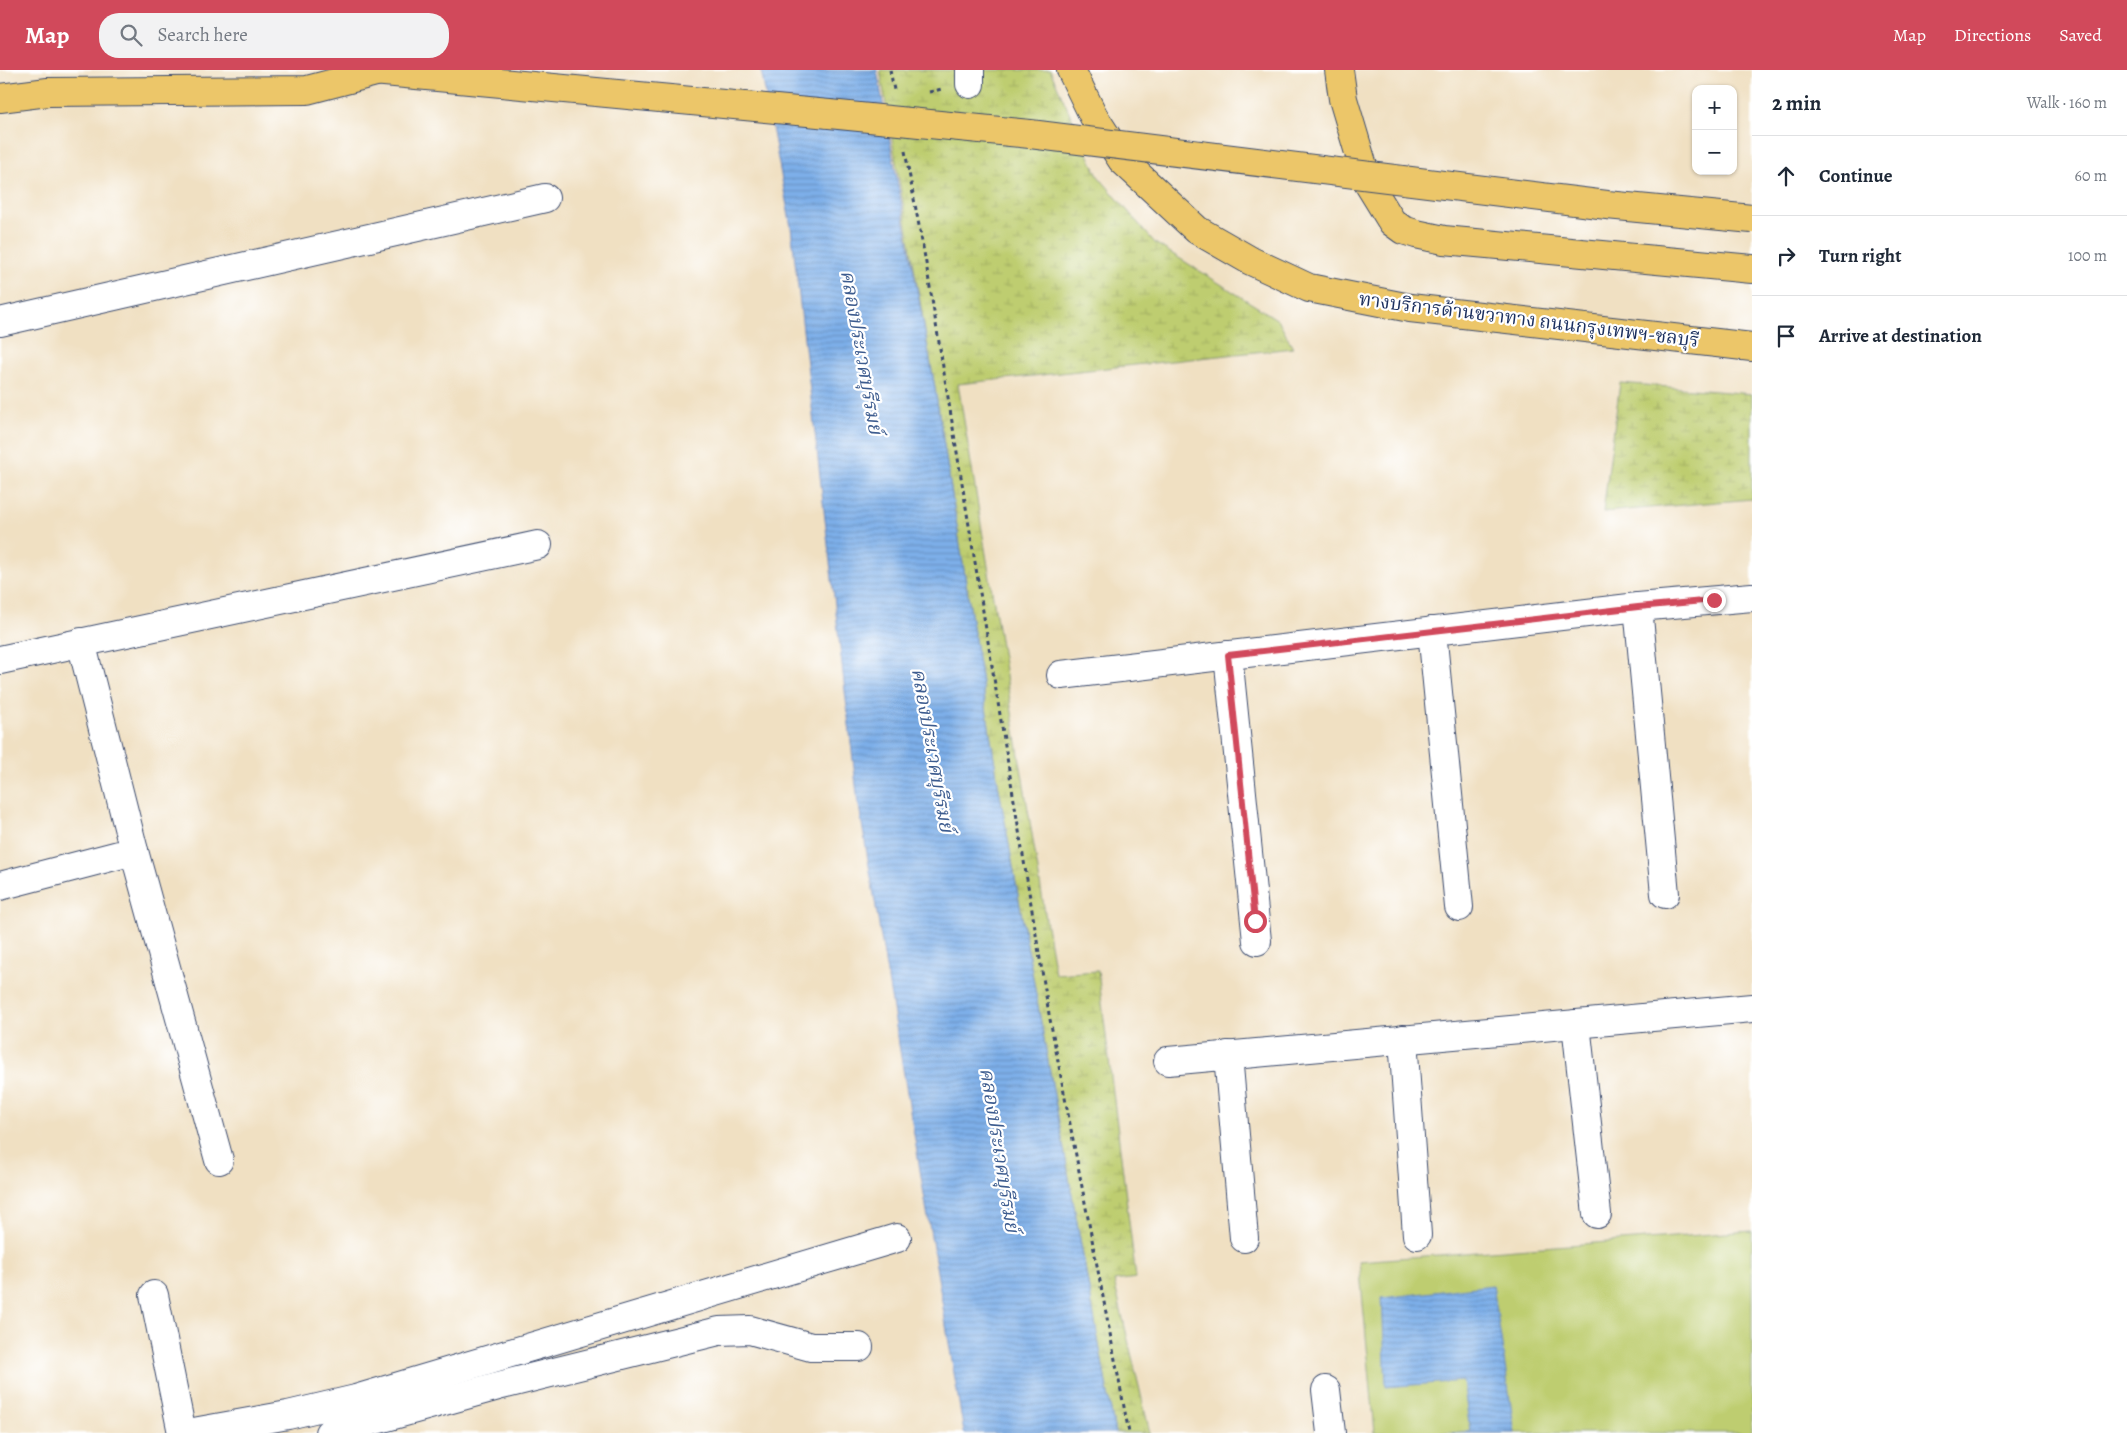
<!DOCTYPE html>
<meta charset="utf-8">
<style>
:root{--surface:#fff;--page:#f2f2f3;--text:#1f2937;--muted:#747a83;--line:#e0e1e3;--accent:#d1495b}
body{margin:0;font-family:Alegreya,"Noto Serif Thai",serif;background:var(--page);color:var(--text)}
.controls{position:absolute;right:15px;top:15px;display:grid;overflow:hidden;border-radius:10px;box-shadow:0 1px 4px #0004}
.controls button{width:45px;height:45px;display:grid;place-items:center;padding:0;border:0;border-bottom:1px solid var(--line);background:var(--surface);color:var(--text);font:25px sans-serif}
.stop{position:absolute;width:15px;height:15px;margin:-11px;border:4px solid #d1495b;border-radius:50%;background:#fff}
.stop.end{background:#d1495b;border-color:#fff;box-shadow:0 1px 5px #0008}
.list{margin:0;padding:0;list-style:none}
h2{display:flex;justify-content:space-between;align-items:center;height:65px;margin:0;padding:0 20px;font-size:21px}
h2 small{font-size:16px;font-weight:400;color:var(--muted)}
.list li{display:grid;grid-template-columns:32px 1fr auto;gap:15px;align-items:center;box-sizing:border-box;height:80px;padding:0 20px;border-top:1px solid var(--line)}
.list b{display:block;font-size:19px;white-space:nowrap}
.list em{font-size:16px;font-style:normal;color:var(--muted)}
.icon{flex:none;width:28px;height:28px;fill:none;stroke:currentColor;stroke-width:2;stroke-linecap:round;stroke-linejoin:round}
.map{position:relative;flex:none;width:1752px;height:1363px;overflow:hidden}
header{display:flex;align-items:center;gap:30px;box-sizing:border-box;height:70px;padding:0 25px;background:var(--accent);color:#fff}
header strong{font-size:24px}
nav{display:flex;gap:28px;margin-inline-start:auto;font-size:18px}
.search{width:350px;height:45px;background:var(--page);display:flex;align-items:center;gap:12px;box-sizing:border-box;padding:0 18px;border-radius:20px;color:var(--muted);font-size:19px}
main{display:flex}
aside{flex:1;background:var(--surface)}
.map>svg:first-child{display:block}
.green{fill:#becd70;stroke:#6c7e67}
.wetland{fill:url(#wetland-marsh);stroke:#6c7e67}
.water{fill:url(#water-rules);stroke:#4c6fa4}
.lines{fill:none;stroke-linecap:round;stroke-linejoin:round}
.minor-casing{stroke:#3b4a6d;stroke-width:30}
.major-casing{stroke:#3b4a6d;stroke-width:30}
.highway-casing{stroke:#3b4a6d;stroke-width:30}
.path{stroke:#3b4a6d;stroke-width:3;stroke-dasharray:4 4;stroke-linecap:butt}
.minor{stroke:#fff;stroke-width:28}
.major{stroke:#ecc669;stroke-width:28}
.highway{stroke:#ecc669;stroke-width:28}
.highway-bridge-casing{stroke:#3b4a6d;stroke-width:30;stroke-linecap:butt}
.highway-bridge{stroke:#ecc669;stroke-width:28}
.route{stroke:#d1495b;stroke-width:6}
.labels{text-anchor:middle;stroke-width:4.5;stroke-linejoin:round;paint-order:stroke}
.street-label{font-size:19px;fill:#1b2f5e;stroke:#fff}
.water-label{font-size:20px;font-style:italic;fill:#3d5c8f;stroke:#fff}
</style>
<header>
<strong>Map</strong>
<div class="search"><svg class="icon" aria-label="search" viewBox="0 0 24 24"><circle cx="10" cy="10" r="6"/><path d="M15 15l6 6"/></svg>Search here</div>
<nav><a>Map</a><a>Directions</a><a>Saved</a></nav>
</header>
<main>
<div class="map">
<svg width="1752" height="1363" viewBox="0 0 1752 1363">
<defs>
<pattern id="wetland-marsh" width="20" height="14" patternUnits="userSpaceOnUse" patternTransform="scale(1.25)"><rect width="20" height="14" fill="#becd70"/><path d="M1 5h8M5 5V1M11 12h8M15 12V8" fill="none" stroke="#a3b063"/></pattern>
<pattern id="water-rules" width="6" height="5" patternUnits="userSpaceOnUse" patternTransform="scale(1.25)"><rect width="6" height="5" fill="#7dafe9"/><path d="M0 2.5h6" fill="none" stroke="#668fc0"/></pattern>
</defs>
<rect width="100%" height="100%" fill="#fff"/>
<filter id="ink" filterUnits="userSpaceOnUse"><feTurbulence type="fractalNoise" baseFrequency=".02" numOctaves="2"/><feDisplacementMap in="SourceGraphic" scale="10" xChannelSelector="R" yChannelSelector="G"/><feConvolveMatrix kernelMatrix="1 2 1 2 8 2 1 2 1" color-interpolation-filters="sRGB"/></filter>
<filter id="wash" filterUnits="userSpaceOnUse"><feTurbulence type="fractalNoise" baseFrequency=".0096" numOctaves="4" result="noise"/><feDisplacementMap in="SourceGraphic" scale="20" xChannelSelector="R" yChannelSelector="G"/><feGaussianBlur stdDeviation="1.12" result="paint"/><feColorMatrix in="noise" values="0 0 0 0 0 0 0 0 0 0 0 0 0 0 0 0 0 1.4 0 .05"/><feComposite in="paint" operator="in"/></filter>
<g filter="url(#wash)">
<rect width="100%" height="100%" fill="#f0e0c2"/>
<polygon class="green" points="1752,1161 1752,1363 1375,1363 1359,1191"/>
<g class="wetland">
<polygon points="880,0 1050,0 1098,106 1155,173 1278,250 1293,278 958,314 1055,904 1098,901 1136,1208 1114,1211 1150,1363 1115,1363 999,719 934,312"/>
<polygon points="1620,313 1752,324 1752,429 1603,442"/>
</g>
<g class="water">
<polygon points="761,0 877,0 934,312 999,719 1115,1363 964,1363 857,724 791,157"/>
<polygon points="1493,1215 1515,1363 1452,1363 1470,1361 1463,1311 1386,1317 1382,1228"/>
</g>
</g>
<g filter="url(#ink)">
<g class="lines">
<defs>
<g id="minor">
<polyline points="970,14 970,0"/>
<polyline points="0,252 545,128"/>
<polyline points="1638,537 1665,824"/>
<polyline points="1432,561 1459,837"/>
<polyline points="1228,585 1257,871"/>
<polyline points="0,590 538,475"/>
<polyline points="1061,605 1638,537 1752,527"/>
<polyline points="134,781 219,1090"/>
<polyline points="0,816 134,781 81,572"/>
<polyline points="1576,954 1597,1144"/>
<polyline points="1403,969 1417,1165"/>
<polyline points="1228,985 1244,1168"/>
<polyline points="1168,991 1752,938"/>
<polyline points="154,1225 182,1363"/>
<polyline points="1326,1320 1331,1363"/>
<polyline points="188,1363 288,1345 356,1329 897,1168"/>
<polyline points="329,1363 498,1316 719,1261 750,1260 811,1277 859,1277"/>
</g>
<polyline id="major" points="1071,0 1094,47 1122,90 1197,160 1251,191 1309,218 1410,238 1752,277"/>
<g id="highway">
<polyline points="363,0 829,44"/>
<polyline points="1339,0 1343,29 1368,113 1392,152 1403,160 1416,164 1444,170 1752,199"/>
<polyline points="0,28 48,22 307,20 376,2"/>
</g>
</defs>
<use href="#minor" class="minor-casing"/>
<use href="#major" class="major-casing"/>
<use href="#highway" class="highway-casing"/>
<g class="path">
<polyline points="890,0 894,20"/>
<polyline points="929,22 942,19"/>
<polyline points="905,81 926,193 1049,944 1129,1363"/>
</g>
<use href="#minor" class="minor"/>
<use href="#major" class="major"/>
<use href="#highway" class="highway"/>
<defs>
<polyline id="highway-bridge" points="829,44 1030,64 1607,135 1752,149"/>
</defs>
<use href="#highway-bridge" class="highway-bridge-casing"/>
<use href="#highway-bridge" class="highway-bridge"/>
</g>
</g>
<g class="lines" filter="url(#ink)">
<polyline class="route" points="1255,851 1228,585 1638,537 1714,530"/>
</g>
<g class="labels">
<g class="street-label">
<text transform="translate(1529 249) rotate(7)" y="7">ทางบริการด้านขวาทาง ถนนกรุงเทพฯ-ชลบุรี</text>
</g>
<g class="water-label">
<text transform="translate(862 282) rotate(80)" y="7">คลองประเวศบุรีรมย์</text>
<text transform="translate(933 680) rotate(80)" y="7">คลองประเวศบุรีรมย์</text>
<text transform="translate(1000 1080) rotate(81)" y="7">คลองประเวศบุรีรมย์</text>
</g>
</g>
</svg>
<div class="controls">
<button>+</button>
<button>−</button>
</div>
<div class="stop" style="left:1255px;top:851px"></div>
<div class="stop end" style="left:1714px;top:530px"></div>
</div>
<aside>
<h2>2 min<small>Walk · 160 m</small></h2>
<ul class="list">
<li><svg class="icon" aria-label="ahead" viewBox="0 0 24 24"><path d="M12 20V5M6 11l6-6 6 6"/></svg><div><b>Continue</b></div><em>60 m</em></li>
<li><svg class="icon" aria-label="right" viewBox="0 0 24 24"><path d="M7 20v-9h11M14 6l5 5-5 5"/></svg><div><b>Turn right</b></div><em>100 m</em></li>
<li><svg class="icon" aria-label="arrive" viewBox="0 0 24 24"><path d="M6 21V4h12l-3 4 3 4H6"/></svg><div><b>Arrive at destination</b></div></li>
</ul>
</aside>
</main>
